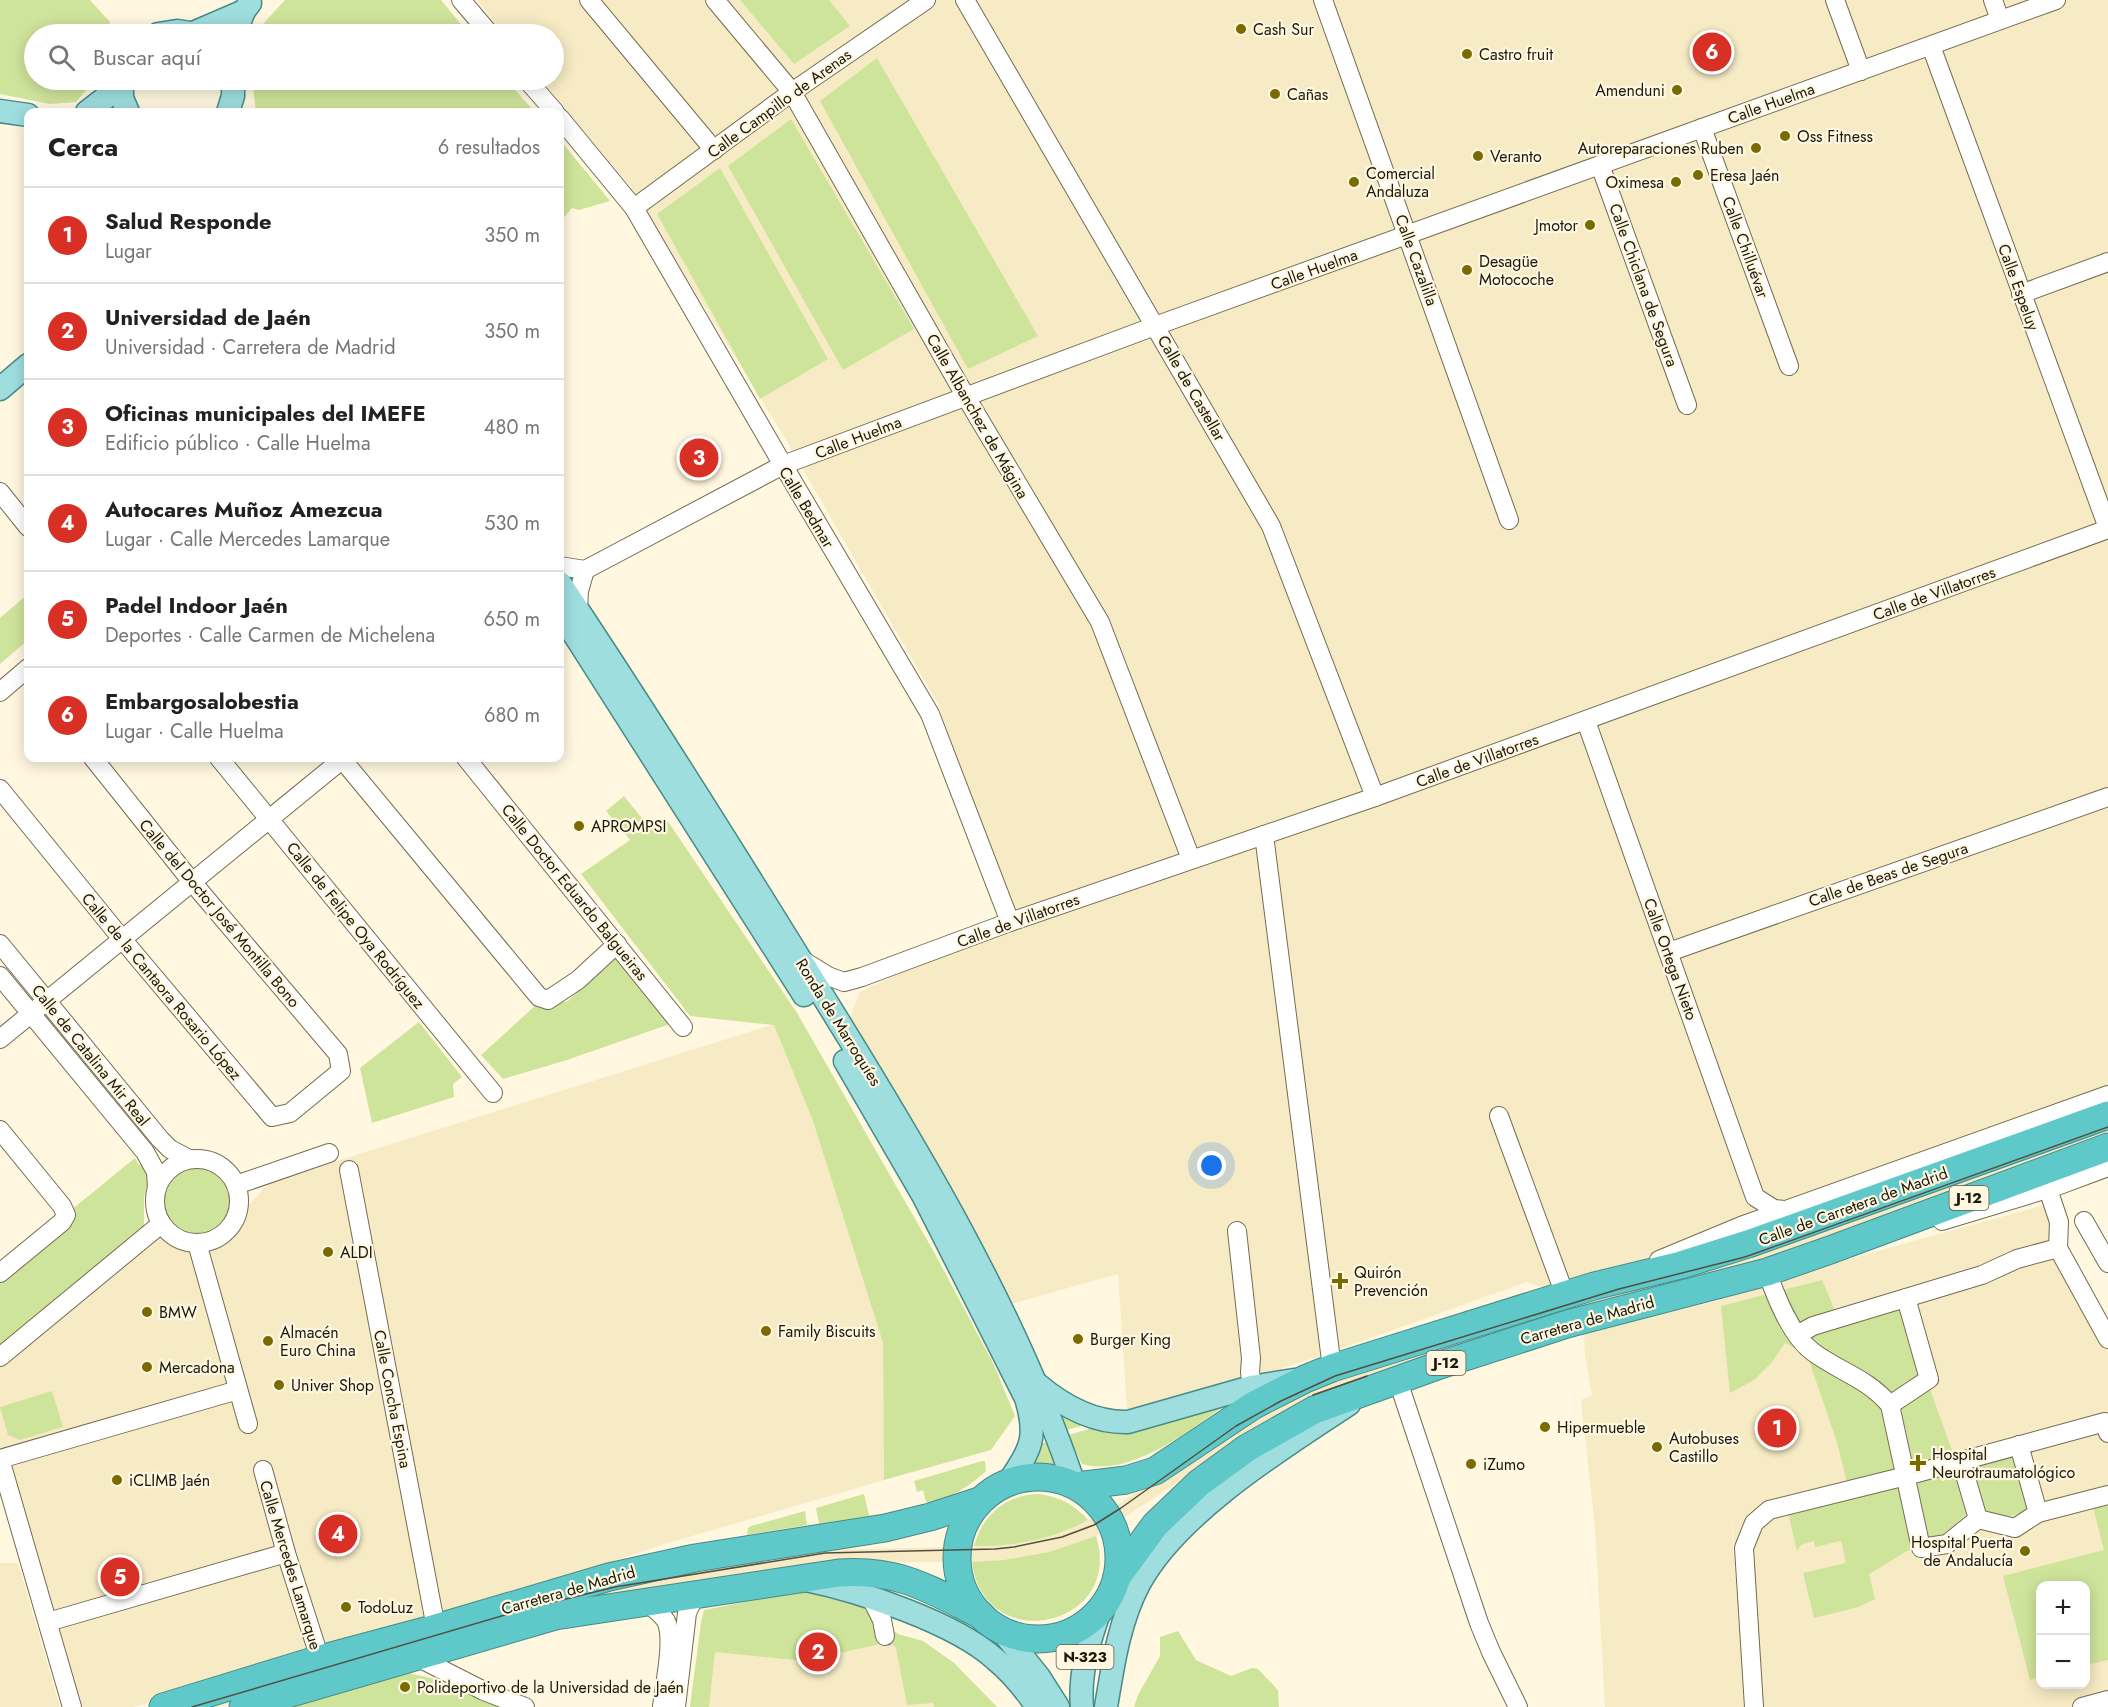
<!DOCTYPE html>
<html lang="es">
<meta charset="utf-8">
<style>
:root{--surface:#fff;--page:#f2f2f2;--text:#222;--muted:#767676;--line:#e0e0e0;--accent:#d93025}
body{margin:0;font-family:Jost,sans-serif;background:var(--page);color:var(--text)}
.controls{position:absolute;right:18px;bottom:18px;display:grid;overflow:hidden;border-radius:12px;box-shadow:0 3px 15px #0003}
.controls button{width:54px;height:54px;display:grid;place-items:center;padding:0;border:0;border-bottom:2px solid var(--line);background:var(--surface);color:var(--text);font:30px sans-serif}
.you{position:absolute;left:1212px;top:1166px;width:21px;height:21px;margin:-15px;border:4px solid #fff;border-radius:50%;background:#1a73e8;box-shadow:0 0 0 9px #1a73e833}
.badge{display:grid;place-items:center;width:39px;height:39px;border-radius:50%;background:var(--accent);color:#fff;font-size:20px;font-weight:700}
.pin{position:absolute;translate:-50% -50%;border:3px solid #fff;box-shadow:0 2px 6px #0006}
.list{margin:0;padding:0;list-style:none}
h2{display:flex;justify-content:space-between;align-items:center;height:78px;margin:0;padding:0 24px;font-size:26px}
h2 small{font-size:20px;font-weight:400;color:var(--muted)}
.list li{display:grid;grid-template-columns:39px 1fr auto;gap:18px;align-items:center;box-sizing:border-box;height:96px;padding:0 24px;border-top:2px solid var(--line)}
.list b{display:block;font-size:22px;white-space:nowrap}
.list p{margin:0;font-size:20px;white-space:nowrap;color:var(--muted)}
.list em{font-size:20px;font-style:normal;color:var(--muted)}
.icon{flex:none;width:33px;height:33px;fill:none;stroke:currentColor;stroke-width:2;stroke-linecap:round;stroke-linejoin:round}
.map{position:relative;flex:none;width:2108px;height:1707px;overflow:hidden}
.search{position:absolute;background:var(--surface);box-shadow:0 3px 15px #0003;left:24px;top:24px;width:540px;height:66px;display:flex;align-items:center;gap:15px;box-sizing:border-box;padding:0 21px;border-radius:33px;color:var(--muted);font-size:22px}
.panel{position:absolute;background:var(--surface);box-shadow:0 3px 15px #0003;left:24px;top:108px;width:540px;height:654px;border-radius:12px}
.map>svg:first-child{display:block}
.built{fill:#f7ebc5;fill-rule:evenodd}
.green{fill:#cfe49b}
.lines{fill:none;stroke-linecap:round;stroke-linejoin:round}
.minor-casing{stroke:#746c50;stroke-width:20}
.major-casing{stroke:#478a87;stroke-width:25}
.highway-casing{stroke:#478a87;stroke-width:29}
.minor{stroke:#fff;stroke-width:18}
.major{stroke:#9fdedf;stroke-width:22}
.highway{stroke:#5fc8c9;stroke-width:27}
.tram{stroke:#534e40;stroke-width:1.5}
.poi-dot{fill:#796a01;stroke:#fff7df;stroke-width:2}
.labels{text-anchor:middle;stroke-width:4.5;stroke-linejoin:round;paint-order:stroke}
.shield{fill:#fff7df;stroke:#5f5b4c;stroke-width:1.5}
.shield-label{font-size:15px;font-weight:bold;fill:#1b180d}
.poi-label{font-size:16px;fill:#1b180d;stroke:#fff7df;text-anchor:start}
.street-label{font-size:16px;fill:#1b180d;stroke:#fff7df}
</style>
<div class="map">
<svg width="2108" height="1707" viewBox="0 0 2108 1707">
<rect width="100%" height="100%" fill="#fff7df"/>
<g class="built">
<polygon points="476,0 2108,0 2108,1104 1565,1295 1527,1282 1320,1356 1231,1385 1127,1409 1118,1274 1011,1304 850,1017 860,992 1010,922 939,706 785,438 630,186 542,80 554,80 554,34 505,34"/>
<polygon points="774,1024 782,1041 813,1121 883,1343 884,1480 658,1546 391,1637 134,1707 77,1707 0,1447 0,1362 155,1235 193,1254 216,1247 239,1229 249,1205 270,1182"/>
<polygon points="2108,1120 2108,1139 1924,1206 1919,1202 1870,1222 1872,1227 1646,1293 1195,1471 1096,1536 1049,1552 1003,1560 972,1562 876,1562 699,1580 561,1606 218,1707 175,1707 602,1584 827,1550 986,1546 1037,1539 1066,1531 1111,1509 1187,1458 1296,1389"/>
<path d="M 2062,1200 L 2068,1219 L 2067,1245 L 2073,1262 L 2108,1326 L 2108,1700 L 2085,1707 L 1754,1707 L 1731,1517 L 1745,1707 L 1605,1707 L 1595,1528 L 1581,1400 L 1592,1395 L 1585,1355 L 1584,1332 L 1714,1302 L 1842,1261 ZM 2040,1586 L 2086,1586 L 2086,1684 L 2040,1684 Z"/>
<polygon points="0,1563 18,1563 60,1707 0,1707"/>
<polygon points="866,1609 898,1634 923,1641 954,1663 997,1707 690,1707 701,1623 704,1610"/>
</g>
<g class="green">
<polygon points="0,0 90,0 110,22 108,34 34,34 34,80 95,80 76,102 50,104 0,94"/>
<polygon points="285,0 441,0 469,34 259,34 262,25"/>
<polygon points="740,0 829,0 850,26 794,64"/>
<polygon points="877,58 1038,336 968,369 820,101"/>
<polygon points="252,80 506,80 535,112 256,112"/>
<polygon points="791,119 914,329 843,370 728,166"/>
<polygon points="560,140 610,201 579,210 572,208 560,222"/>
<polygon points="720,168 828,359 760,399 657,214"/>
<polygon points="28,594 28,640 0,664 0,618"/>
<polygon points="624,796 649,827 665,817 797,1013 934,1252 994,1365 1015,1416 991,1450 884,1480 883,1343 813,1121 774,1025 690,1016 581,874 630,840 606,811"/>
<polygon points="618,952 670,1024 564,1061 503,1079 481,1055 536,1005 543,1006 568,1001"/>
<polygon points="419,1022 462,1077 453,1084 454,1097 372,1123 360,1068"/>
<polygon points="135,1158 139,1165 145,1162 149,1176 144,1197 144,1228 0,1347 0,1268"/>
<circle cx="197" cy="1202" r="35"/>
<polygon points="1822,1280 1840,1323 1901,1308 1959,1470 2016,1453 2029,1510 2007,1517 1970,1511 1943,1535 1914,1547 1869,1574 1875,1599 1858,1607 1814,1618 1803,1573 1846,1563 1841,1541 1815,1547 1814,1541 1801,1545 1797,1551 1788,1513 1851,1498 1837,1442 1807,1355 1785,1343 1772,1362 1754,1380 1730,1393 1721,1306"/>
<polygon points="52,1391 63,1427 20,1440 8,1435 0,1407"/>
<path d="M 1240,1395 C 1198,1423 1134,1479 1082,1464 L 1068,1435 L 1093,1428 L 1109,1433 L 1126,1434 L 1160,1425 L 1159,1421 Z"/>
<polygon points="1060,1414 1090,1424 1066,1430"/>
<polygon points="1052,1440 1063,1470 1045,1467 1026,1468 1037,1445"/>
<path d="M 982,1461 L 985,1461 L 986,1471 C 972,1484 946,1503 926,1502 L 923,1490 L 917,1492 L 914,1481 Z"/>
<polygon points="864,1494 869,1516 819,1524 816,1508"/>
<path d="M 1037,1494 C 1058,1496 1074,1504 1088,1520 C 1055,1539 1011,1547 974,1546 C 983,1515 1004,1496 1037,1494 Z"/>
<polygon points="2108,1502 2108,1660 2086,1665 2086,1586 2040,1586 2040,1677 2030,1680 2003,1576 2104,1550 2093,1507"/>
<polygon points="805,1511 807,1525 747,1535 748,1528 751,1526"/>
<path d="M 1096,1536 C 1125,1627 984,1658 972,1562 L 1003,1560 L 1049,1552 Z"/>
<polygon points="792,1593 820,1593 856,1603 898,1634 923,1641 954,1663 997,1707 934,1707 933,1703 907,1705 896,1648 885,1637 879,1636 880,1644 804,1661 715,1652 709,1707 690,1707 701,1623 704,1610"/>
<polygon points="1178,1631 1196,1660 1231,1676 1252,1668 1258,1669 1278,1690 1279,1707 1134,1707 1138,1695 1160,1656 1160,1637"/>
<polygon points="408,1673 431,1678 501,1707 289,1707"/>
</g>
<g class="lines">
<defs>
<g id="minor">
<polyline points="461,0 490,34"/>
<polyline points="589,0 714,150"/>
<polyline points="715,0 792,92 966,397 1100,622 1191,859"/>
<polyline points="965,0 1271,526 1375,797"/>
<polyline points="1323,0 1509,520"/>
<polyline points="1835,0 1861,71"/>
<polyline points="1993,0 2000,20"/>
<polyline points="1931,46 2108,528"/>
<polyline points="527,80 555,112"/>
<polyline points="560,118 634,208 783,465 930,714 1010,922"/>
<polyline points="1702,128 1789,366"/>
<polyline points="1600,165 1687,405"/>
<polyline points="634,208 792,92 926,0"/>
<polyline points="2021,294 2108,262"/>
<polyline points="0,492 28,527"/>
<polyline points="560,566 585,570"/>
<polyline points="585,570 783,465 1155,326 2056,0"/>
<polyline points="578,610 579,591 585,570"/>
<polyline points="0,692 28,668"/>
<polyline points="1586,721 1755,1197 1774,1209 1784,1210"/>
<polyline points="219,758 493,1093"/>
<polyline points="341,758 539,997 548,1000 578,980 617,944"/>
<polyline points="466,758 683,1027"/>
<polyline points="0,789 122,939 272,1117 290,1113 341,1071 338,1054 192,882 93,758"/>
<polyline points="1264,835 1332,1368"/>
<polyline points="0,944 160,1139 170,1149 189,1159"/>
<polyline points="1669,952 2108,797"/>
<polyline points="802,960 828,976 844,982 862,977 1010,922 1375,797 2108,529"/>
<polyline points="0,976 145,1152 156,1172 157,1188"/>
<polyline points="0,1039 344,758"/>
<polyline points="1499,1116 1565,1295"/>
<polyline points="0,1130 62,1206 66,1215 62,1222 0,1273"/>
<circle cx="197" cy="1201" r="42"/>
<polyline points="349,1170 436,1628"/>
<polyline points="236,1185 329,1153"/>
<polyline points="2048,1189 2059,1222 2058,1248 2108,1339"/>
<polyline points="1942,1221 2057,1186 2108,1167"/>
<polyline points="2084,1221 2108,1263"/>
<polyline points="1237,1231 1251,1358 1250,1372 1254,1401"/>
<polyline points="197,1243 248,1424"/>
<polyline points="1659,1260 1741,1226 2108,1095"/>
<path d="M 1767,1272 C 1776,1297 1791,1336 1813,1352 C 1840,1372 1867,1378 1890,1405 L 1921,1548 L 1947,1544 L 1978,1519 L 2015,1528 L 2038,1513 L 2108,1495"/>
<polyline points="1797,1335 1813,1326 1982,1275 2017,1259 2058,1248"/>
<polyline points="0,1357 161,1224"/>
<polyline points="1398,1381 1479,1623 1491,1652 1518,1707"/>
<polyline points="1890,1405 1929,1379 1906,1298"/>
<polyline points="2019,1445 2038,1513"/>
<polyline points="0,1459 72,1707"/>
<polyline points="0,1459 238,1390"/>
<polyline points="1961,1461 1978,1519"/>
<polyline points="263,1470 286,1553 320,1659"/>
<polyline points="872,1600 882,1620 885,1636"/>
<path d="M 645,1601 C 652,1607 661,1613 666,1621 C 675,1639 664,1686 662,1707"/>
<polyline points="48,1622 286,1553"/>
<polyline points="415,1656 484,1691 525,1707"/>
<polyline points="676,1707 687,1613 696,1593"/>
<polyline points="1754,1707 1744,1548 1754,1523 1769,1510 1906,1476 2105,1422 2108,1433"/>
<polyline points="2082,1707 2108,1700"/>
</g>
<g id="major">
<polyline points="193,33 244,11"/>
<polyline points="158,34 177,31 197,34"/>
<polyline points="235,34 244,11 250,3"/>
<polyline points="122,80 122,98 128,112"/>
<polyline points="0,111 28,115"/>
<polyline points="87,112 122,85"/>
<polyline points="228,112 233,96 233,80"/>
<polyline points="0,389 28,365"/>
<path d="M 560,583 C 650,718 736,855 821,993 C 918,1149 1015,1309 1074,1484"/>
<polyline points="560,612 804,995"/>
<path d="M 845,1061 L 924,1197 L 1026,1398 C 1038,1438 1031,1448 1009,1482"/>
<path d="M 1037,1384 C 1063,1406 1093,1423 1128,1422 L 1251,1387 L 1294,1380"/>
<path d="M 806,1580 C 860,1591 955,1623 995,1659 C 1012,1673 1025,1689 1037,1707"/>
<polyline points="1002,1631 1039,1677 1058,1707"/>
<path d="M 1082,1707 C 1079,1672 1089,1642 1100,1610"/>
<path d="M 1106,1707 C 1113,1665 1119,1622 1139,1584 C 1177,1513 1282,1448 1349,1404"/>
</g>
<g id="highway">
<circle cx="1038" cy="1558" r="81"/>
<polyline points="1077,1486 1126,1480 1155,1471 1254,1405 1305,1379 1332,1368 1594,1286 1681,1265 1748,1244 2108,1115"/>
<polyline points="1117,1577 1155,1525 1199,1483 1247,1448 1314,1410 1437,1366 1567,1324 1767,1272 1830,1250 2108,1147"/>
<polyline points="163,1707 320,1659 436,1628 609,1577 695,1558 885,1528 930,1517 979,1501"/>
<path d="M 243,1707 L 555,1616 L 839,1573 C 900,1569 929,1589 981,1615"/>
</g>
</defs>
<use href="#minor" class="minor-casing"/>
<use href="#major" class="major-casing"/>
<use href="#highway" class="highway-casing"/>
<use href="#minor" class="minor"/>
<use href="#major" class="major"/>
<use href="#highway" class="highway"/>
<g class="tram">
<polyline points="1313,1395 1367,1376"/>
<polyline points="192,1707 529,1608 615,1587 825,1553 995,1549 1014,1547 1062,1537 1094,1525 1121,1508 1236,1426 1281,1401 1335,1376 1619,1289 1745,1257 2108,1127"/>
</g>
</g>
<g class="poi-dot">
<circle cx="1241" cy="29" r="6"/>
<circle cx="1467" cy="54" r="6"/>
<circle cx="1677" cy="90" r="6"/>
<circle cx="1275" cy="94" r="6"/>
<circle cx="1785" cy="136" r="6"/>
<circle cx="1756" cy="148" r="6"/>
<circle cx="1478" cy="156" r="6"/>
<circle cx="1698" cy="175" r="6"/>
<circle cx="1354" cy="182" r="6"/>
<circle cx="1676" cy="182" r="6"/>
<circle cx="1590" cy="225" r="6"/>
<circle cx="1467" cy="270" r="6"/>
<circle cx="579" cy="826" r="6"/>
<circle cx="328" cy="1252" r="6"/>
<path d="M1337 1272h6v6h6v6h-6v6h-6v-6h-6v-6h6z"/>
<circle cx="147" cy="1312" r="6"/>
<circle cx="766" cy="1331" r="6"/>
<circle cx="1078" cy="1339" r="6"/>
<circle cx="268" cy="1341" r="6"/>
<circle cx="147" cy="1367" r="6"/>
<circle cx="279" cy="1385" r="6"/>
<circle cx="1545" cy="1427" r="6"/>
<circle cx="1657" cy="1447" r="6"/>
<path d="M1915 1454h6v6h6v6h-6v6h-6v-6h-6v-6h6z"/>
<circle cx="1471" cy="1464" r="6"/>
<circle cx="117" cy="1480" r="6"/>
<circle cx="2025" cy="1551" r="6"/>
<circle cx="346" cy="1607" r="6"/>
<circle cx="405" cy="1687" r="6"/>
</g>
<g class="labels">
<g class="shield">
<rect x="1949.5" y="1186" width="39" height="24" rx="4.5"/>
<rect x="1426.5" y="1351" width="39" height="24" rx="4.5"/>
<rect x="1056.5" y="1645" width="57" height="24" rx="4.5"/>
</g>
<g class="shield-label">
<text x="1969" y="1203">J-12</text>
<text x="1446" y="1368">J-12</text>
<text x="1085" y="1662">N-323</text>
</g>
<g class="poi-label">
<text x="1253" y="35">Cash Sur</text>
<text x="1479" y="60">Castro fruit</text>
<text x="1665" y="96" text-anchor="end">Amenduni</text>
<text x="1287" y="100">Cañas</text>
<text x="1797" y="142">Oss Fitness</text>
<text x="1744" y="154" text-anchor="end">Autoreparaciones Ruben</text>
<text x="1490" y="162">Veranto</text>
<text x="1366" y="179">Comercial<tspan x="1366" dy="18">Andaluza</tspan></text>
<text x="1710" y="181">Eresa Jaén</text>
<text x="1664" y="188" text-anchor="end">Oximesa</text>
<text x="1578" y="231" text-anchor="end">Jmotor</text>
<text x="1479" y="267">Desagüe<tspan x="1479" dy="18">Motocoche</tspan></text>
<text x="591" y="832">APROMPSI</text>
<text x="340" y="1258">ALDI</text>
<text x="1354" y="1278">Quirón<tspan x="1354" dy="18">Prevención</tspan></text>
<text x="159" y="1318">BMW</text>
<text x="778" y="1337">Family Biscuits</text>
<text x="280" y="1338">Almacén<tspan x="280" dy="18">Euro China</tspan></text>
<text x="1090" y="1345">Burger King</text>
<text x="159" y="1373">Mercadona</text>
<text x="291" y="1391">Univer Shop</text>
<text x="1557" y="1433">Hipermueble</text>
<text x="1669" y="1444">Autobuses<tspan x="1669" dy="18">Castillo</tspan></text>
<text x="1932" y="1460">Hospital<tspan x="1932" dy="18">Neurotraumatológico</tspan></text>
<text x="1483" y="1470">iZumo</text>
<text x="129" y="1486">iCLIMB Jaén</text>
<text x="2013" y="1548" text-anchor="end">Hospital Puerta<tspan x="2013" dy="18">de Andalucía</tspan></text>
<text x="358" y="1613">TodoLuz</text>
<text x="417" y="1693">Polideportivo de la Universidad de Jaén</text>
</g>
<g class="street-label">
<text transform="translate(779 103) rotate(-36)" y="6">Calle Campillo de Arenas</text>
<text transform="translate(1771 103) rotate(-20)" y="6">Calle Huelma</text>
<text transform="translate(1746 247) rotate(70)" y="6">Calle Chilluévar</text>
<text transform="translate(1417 260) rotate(70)" y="6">Calle Cazalilla</text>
<text transform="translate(1314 269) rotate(-20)" y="6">Calle Huelma</text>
<text transform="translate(1644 285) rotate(70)" y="6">Calle Chiclana de Segura</text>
<text transform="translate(2019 287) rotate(70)" y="6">Calle Espeluy</text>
<text transform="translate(1192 388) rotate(60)" y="6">Calle de Castellar</text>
<text transform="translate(978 416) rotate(60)" y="6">Calle Albanchez de Mágina</text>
<text transform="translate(858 437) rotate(-21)" y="6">Calle Huelma</text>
<text transform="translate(807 507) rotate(59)" y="6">Calle Bedmar</text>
<text transform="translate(1934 593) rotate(-20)" y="6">Calle de Villatorres</text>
<text transform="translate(1477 760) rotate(-20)" y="6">Calle de Villatorres</text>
<text transform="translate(1888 874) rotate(-19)" y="6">Calle de Beas de Segura</text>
<text transform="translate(575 892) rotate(51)" y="6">Calle Doctor Eduardo Balgueiras</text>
<text transform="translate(220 913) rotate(50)" y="6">Calle del Doctor José Montilla Bono</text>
<text transform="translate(1018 920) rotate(-20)" y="6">Calle de Villatorres</text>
<text transform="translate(356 925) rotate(51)" y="6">Calle de Felipe Oya Rodríguez</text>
<text transform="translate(1671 959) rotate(70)" y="6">Calle Ortega Nieto</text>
<text transform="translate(162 986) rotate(50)" y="6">Calle de la Cantaora Rosario López</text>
<text transform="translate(839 1022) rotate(58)" y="6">Ronda de Marroquíes</text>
<text transform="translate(91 1055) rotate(51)" y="6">Calle de Catalina Mir Real</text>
<text transform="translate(1853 1206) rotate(-20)" y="6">Calle de Carretera de Madrid</text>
<text transform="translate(1587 1320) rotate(-16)" y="6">Carretera de Madrid</text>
<text transform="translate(393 1399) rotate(79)" y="6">Calle Concha Espina</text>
<text transform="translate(291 1565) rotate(73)" y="6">Calle Mercedes Lamarque</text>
<text transform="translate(568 1590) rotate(-16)" y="6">Carretera de Madrid</text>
</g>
</g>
</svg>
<div class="controls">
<button>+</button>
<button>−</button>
</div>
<div class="you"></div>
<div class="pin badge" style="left:1777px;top:1428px">1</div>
<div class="pin badge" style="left:818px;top:1652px">2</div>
<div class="pin badge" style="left:699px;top:458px">3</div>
<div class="pin badge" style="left:338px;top:1534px">4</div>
<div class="pin badge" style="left:120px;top:1577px">5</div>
<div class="pin badge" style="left:1712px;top:52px">6</div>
<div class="search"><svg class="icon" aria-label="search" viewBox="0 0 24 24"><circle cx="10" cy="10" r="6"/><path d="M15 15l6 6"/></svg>Buscar aquí</div>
<section class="panel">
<h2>Cerca<small>6 resultados</small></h2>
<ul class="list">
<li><span class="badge">1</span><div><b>Salud Responde</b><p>Lugar</p></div><em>350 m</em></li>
<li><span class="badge">2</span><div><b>Universidad de Jaén</b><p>Universidad · Carretera de Madrid</p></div><em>350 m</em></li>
<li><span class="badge">3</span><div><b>Oficinas municipales del IMEFE</b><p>Edificio público · Calle Huelma</p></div><em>480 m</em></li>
<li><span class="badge">4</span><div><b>Autocares Muñoz Amezcua</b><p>Lugar · Calle Mercedes Lamarque</p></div><em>530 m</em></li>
<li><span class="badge">5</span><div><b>Padel Indoor Jaén</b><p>Deportes · Calle Carmen de Michelena</p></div><em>650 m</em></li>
<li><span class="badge">6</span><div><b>Embargosalobestia</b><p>Lugar · Calle Huelma</p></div><em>680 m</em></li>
</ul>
</section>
</div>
